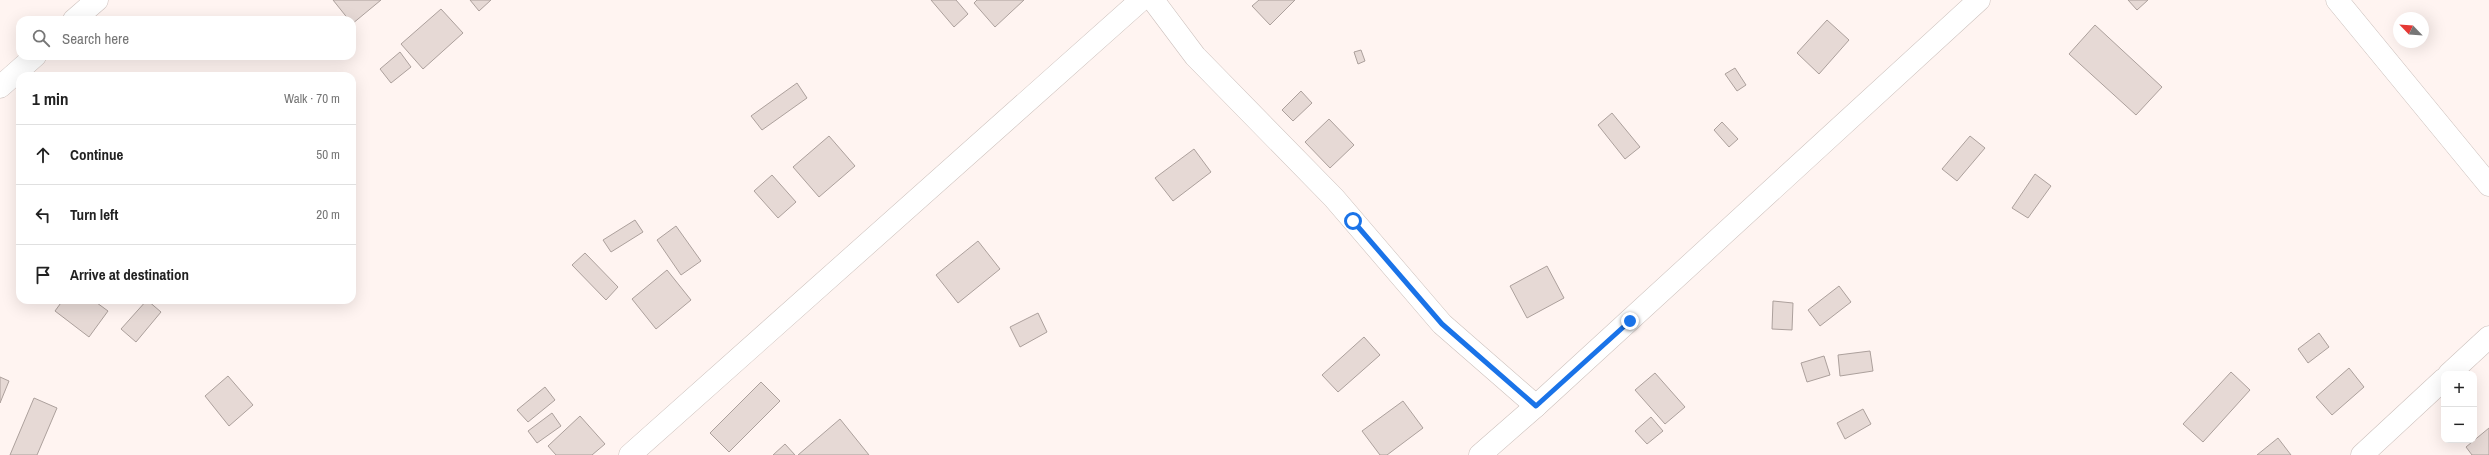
<!DOCTYPE html>
<meta charset="utf-8">
<style>
:root{--surface:#fff;--page:#f2f2f2;--text:#222;--muted:#767676;--line:#e0e0e0}
body{margin:0;font-family:"Archivo Narrow",sans-serif;background:var(--page);color:var(--text)}
.controls{position:absolute;right:12px;bottom:12px;display:grid;overflow:hidden;border-radius:8px;box-shadow:0 4px 16px #0002}
.controls button{width:36px;height:36px;display:grid;place-items:center;padding:0;border:0;border-bottom:1px solid var(--line);background:var(--surface);color:var(--text);font:20px sans-serif}
.compass{position:absolute;left:2393px;top:12px;width:36px;height:36px;border-radius:50%;background:var(--surface);box-shadow:0 4px 16px #0002;rotate:295deg}
.stop{position:absolute;width:12px;height:12px;margin:-9px;border:3px solid #1a73e8;border-radius:50%;background:#fff}
.stop.end{background:#1a73e8;border-color:#fff;box-shadow:0 1px 4px #0008}
.list{margin:0;padding:0;list-style:none}
h2{display:flex;justify-content:space-between;align-items:center;height:52px;margin:0;padding:0 16px;font-size:17px}
h2 small{font-size:13px;font-weight:400;color:var(--muted)}
.list li{display:grid;grid-template-columns:26px 1fr auto;gap:12px;align-items:center;box-sizing:border-box;height:60px;padding:0 16px;border-top:1px solid var(--line)}
.list b{display:block;font-size:15px;white-space:nowrap}
.list em{font-size:13px;font-style:normal;color:var(--muted)}
.icon{flex:none;width:22px;height:22px;fill:none;stroke:currentColor;stroke-width:2;stroke-linecap:round;stroke-linejoin:round}
.map{position:relative;flex:none;width:2489px;height:455px;overflow:hidden}
.search{position:absolute;background:var(--surface);box-shadow:0 4px 16px #0002;left:16px;top:16px;width:340px;height:44px;display:flex;align-items:center;gap:10px;box-sizing:border-box;padding:0 14px;border-radius:12px;color:var(--muted);font-size:15px}
.panel{position:absolute;background:var(--surface);box-shadow:0 4px 16px #0002;left:16px;top:72px;width:340px;height:232px;border-radius:12px}
.map>svg:first-child{display:block}
.building{fill:#e6d9d5;stroke:#aca09c}
.lines{fill:none;stroke-linecap:round;stroke-linejoin:round}
.minor-casing{stroke:#ccc0bc;stroke-width:23}
.minor{stroke:#fff;stroke-width:22}
.route{stroke:#1a73e8;stroke-width:5}
</style>
<div class="map">
<svg width="2489" height="455" viewBox="0 0 2489 455">
<rect width="100%" height="100%" fill="#fff4f1"/>
<g class="building">
<polygon points="333,0 381,0 352,24 352,20 349,20"/>
<polygon points="470,0 491,0 479,11"/>
<polygon points="931,0 956,0 968,14 954,27"/>
<polygon points="977,0 1024,0 995,27 974,3"/>
<polygon points="1259,0 1295,0 1270,25 1252,6"/>
<polygon points="2128,0 2148,0 2137,10"/>
<polygon points="441,9 463,33 423,69 401,44"/>
<polygon points="1827,20 1849,40 1819,74 1797,53"/>
<polygon points="2095,25 2162,87 2136,115 2069,54"/>
<polygon points="1361,50 1365,61 1358,64 1354,52"/>
<polygon points="400,52 411,67 391,83 380,69"/>
<polygon points="1735,68 1746,85 1737,91 1725,74"/>
<polygon points="797,83 807,98 762,130 751,116"/>
<polygon points="1301,91 1312,103 1293,121 1282,110"/>
<polygon points="1612,113 1640,147 1625,159 1598,125"/>
<polygon points="1329,119 1354,145 1330,168 1305,142"/>
<polygon points="1722,122 1738,139 1729,147 1714,130"/>
<polygon points="829,136 855,166 819,197 793,167"/>
<polygon points="1970,136 1985,148 1957,181 1942,169"/>
<polygon points="1194,149 1211,172 1173,201 1155,178"/>
<polygon points="2035,174 2051,186 2028,218 2012,208"/>
<polygon points="772,175 796,202 778,218 754,191"/>
<polygon points="635,220 643,232 611,252 603,240"/>
<polygon points="676,226 701,261 681,275 657,240"/>
<polygon points="978,241 1000,269 958,303 936,275"/>
<polygon points="585,253 618,287 606,300 572,265"/>
<polygon points="1547,266 1564,298 1527,318 1510,286"/>
<polygon points="667,270 691,300 656,329 632,299"/>
<polygon points="1839,286 1851,302 1820,326 1808,310"/>
<polygon points="63,300 93,300 108,311 89,337 55,311"/>
<polygon points="147,300 161,312 136,342 121,329"/>
<polygon points="1773,301 1793,303 1792,330 1772,329"/>
<polygon points="1038,313 1047,332 1020,347 1010,327"/>
<polygon points="2319,333 2329,347 2308,363 2298,349"/>
<polygon points="1364,337 1380,355 1338,392 1322,375"/>
<polygon points="1870,351 1873,371 1840,376 1838,355"/>
<polygon points="1824,356 1830,375 1807,382 1801,363"/>
<polygon points="2349,368 2364,387 2332,415 2316,397"/>
<polygon points="2231,372 2250,390 2203,442 2183,424"/>
<polygon points="1655,373 1685,407 1665,424 1635,390"/>
<polygon points="228,376 253,405 229,426 205,396"/>
<polygon points="0,377 9,381 0,403"/>
<polygon points="761,382 780,401 729,452 710,433"/>
<polygon points="545,387 555,400 528,422 517,410"/>
<polygon points="34,398 57,408 37,455 10,455"/>
<polygon points="1403,401 1423,428 1387,455 1380,455 1362,431"/>
<polygon points="1863,409 1871,424 1845,439 1837,423"/>
<polygon points="552,413 561,426 537,443 528,431"/>
<polygon points="580,416 605,444 592,455 556,455 548,446"/>
<polygon points="1651,417 1663,431 1647,444 1635,431"/>
<polygon points="840,419 869,455 798,455"/>
<polygon points="2489,428 2489,455 2472,455 2466,447"/>
<polygon points="2278,438 2291,455 2257,455"/>
<polygon points="785,444 795,455 773,455"/>
</g>
<g class="lines">
<defs>
<g id="minor">
<polyline points="1153,0 1195,56 1334,198 1442,324 1536,406"/>
<polyline points="2337,0 2489,185"/>
<polyline points="74,20 97,0"/>
<polyline points="0,87 35,56"/>
<polyline points="2449,374 2489,337"/>
<polyline points="630,455 1141,0"/>
<polyline points="1480,455 1536,406 1979,0"/>
<polyline points="2362,455 2444,379"/>
</g>
</defs>
<use href="#minor" class="minor-casing"/>
<use href="#minor" class="minor"/>
</g>
<g class="lines">
<polyline class="route" points="1353,221 1442,324 1536,406 1630,321"/>
</g>
</svg>
<div class="controls">
<button>+</button>
<button>−</button>
</div>
<svg class="compass" viewBox="-18 -18 36 36"><path d="M0-13l5 13h-10z" fill="#e53935"/><path d="M0 13l5-13h-10z" fill="#767676"/></svg>
<div class="stop" style="left:1353px;top:221px"></div>
<div class="stop end" style="left:1630px;top:321px"></div>
<div class="search"><svg class="icon" aria-label="search" viewBox="0 0 24 24"><circle cx="10" cy="10" r="6"/><path d="M15 15l6 6"/></svg>Search here</div>
<section class="panel">
<h2>1 min<small>Walk · 70 m</small></h2>
<ul class="list">
<li><svg class="icon" aria-label="ahead" viewBox="0 0 24 24"><path d="M12 20V5M6 11l6-6 6 6"/></svg><div><b>Continue</b></div><em>50 m</em></li>
<li><svg class="icon" aria-label="left" viewBox="0 0 24 24"><path d="M17 20v-9H6M10 6l-5 5 5 5"/></svg><div><b>Turn left</b></div><em>20 m</em></li>
<li><svg class="icon" aria-label="arrive" viewBox="0 0 24 24"><path d="M6 21V4h12l-3 4 3 4H6"/></svg><div><b>Arrive at destination</b></div></li>
</ul>
</section>
</div>
